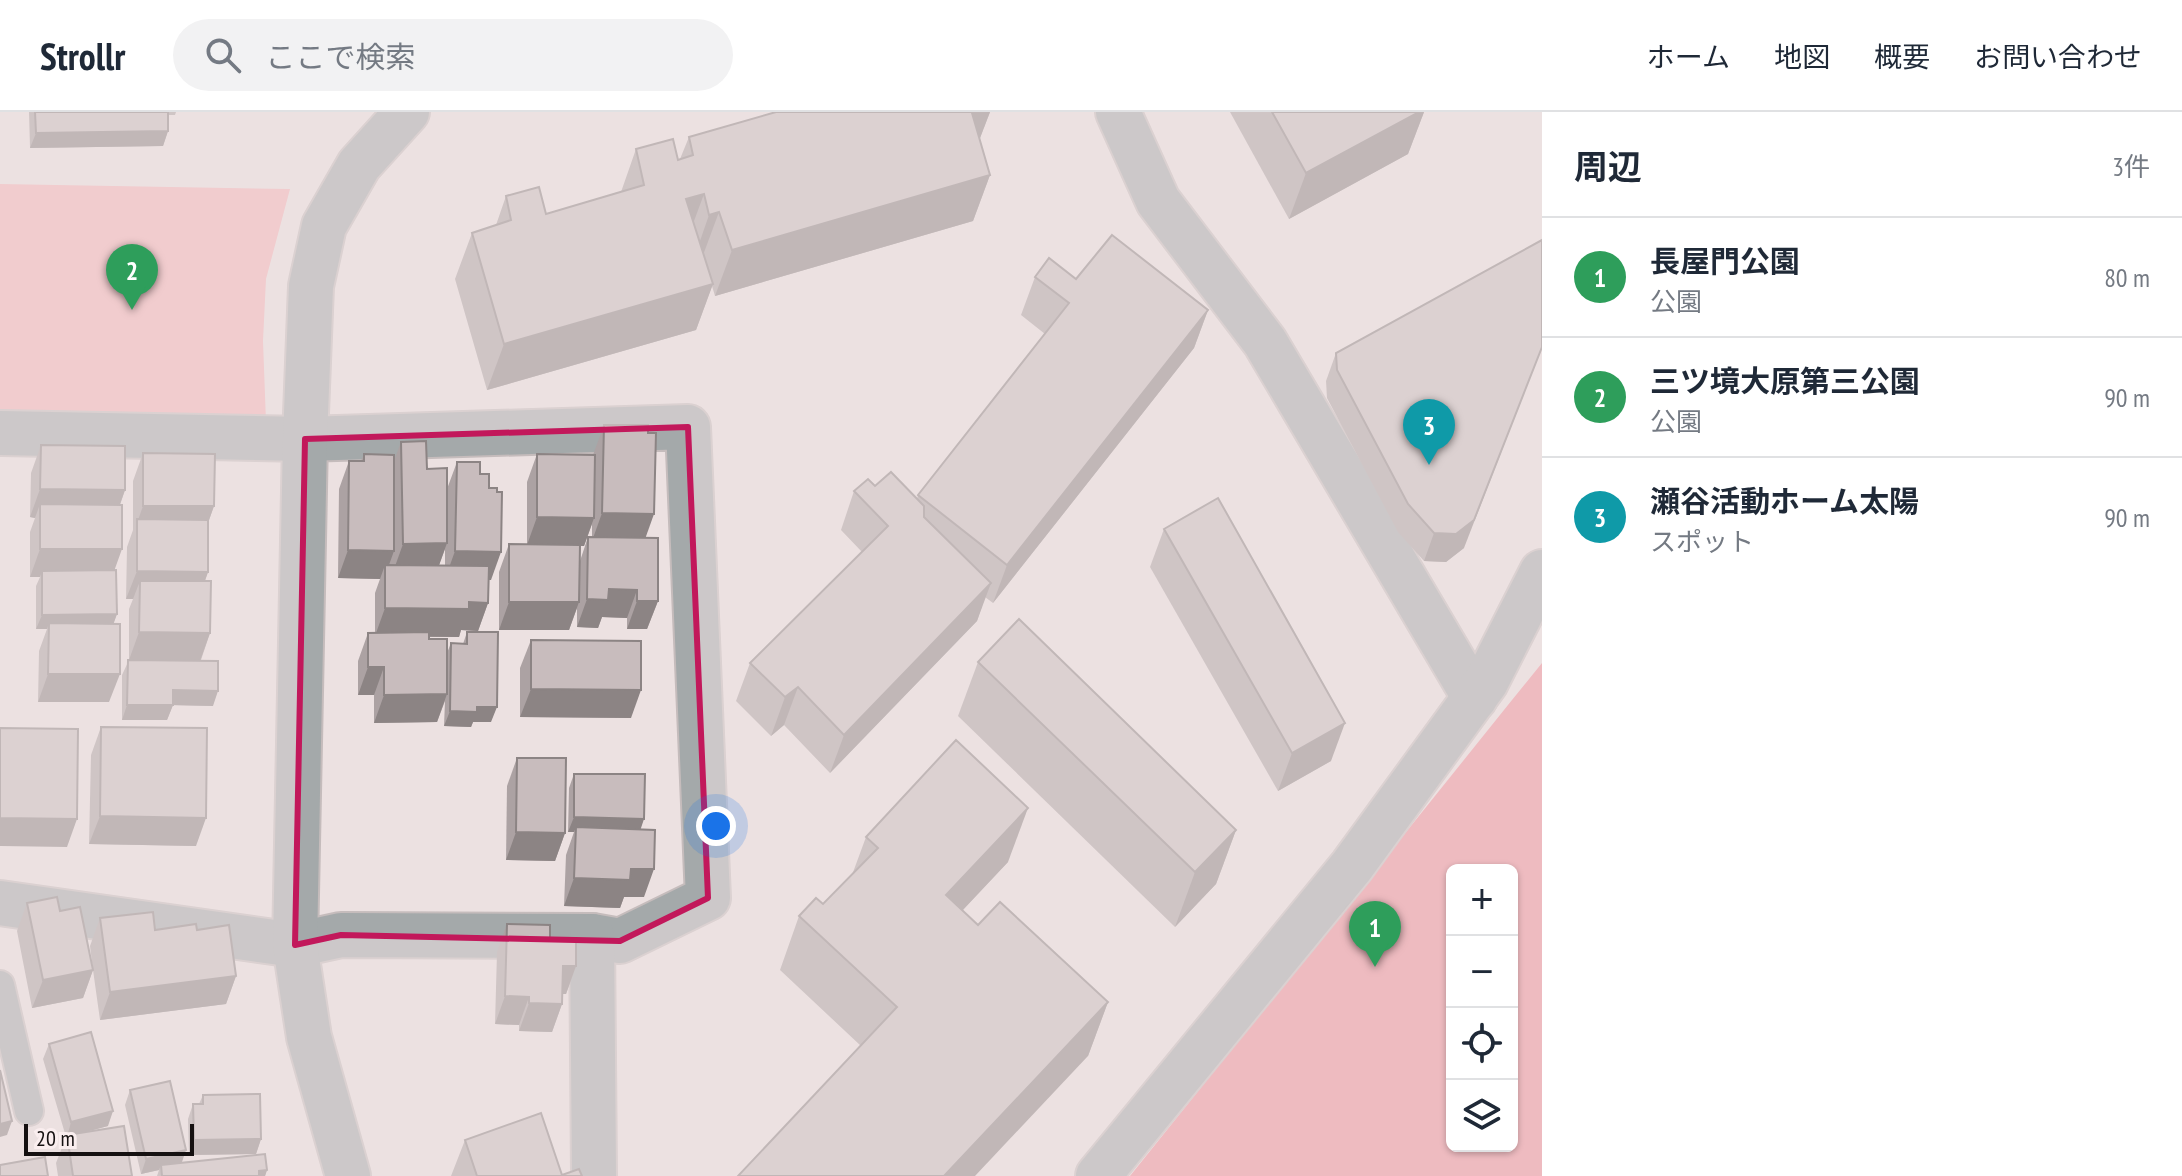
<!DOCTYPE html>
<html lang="ja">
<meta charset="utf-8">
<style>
:root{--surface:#fff;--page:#f2f2f3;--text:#1f2937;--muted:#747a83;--line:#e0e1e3;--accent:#2563eb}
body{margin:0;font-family:"PT Sans Narrow","Noto Sans JP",sans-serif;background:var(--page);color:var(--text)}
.controls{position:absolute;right:24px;bottom:24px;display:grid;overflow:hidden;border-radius:12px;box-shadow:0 2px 6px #0004}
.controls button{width:72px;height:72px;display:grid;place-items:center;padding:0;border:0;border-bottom:2px solid var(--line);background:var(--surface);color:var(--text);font:40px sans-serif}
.scale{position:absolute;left:24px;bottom:20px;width:170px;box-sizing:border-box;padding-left:8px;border:4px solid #151111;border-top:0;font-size:22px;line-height:28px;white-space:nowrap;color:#151111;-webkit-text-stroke:6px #faeeef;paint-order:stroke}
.you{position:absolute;left:716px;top:714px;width:28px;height:28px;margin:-20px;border:6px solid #fff;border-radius:50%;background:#1a73e8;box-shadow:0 0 0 12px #1a73e833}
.badge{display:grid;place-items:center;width:52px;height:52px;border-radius:50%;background:var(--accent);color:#fff;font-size:26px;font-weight:700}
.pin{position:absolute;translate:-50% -66px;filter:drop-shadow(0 2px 4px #0008)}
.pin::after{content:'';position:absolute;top:42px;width:28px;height:24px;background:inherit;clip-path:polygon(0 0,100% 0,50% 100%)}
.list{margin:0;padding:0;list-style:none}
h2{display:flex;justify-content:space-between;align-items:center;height:104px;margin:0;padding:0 32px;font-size:34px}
h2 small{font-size:26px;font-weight:400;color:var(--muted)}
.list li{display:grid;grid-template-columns:52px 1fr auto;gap:24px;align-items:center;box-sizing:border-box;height:120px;padding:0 32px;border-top:2px solid var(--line)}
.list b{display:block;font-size:30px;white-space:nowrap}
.list p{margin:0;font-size:26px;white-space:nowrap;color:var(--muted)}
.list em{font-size:26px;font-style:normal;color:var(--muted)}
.icon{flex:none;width:44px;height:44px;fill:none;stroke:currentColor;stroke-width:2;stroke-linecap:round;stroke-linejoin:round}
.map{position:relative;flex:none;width:1542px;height:1064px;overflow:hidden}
header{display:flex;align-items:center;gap:48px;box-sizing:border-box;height:112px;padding:0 40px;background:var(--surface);border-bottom:2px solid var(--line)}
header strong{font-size:38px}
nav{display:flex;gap:44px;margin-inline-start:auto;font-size:28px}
.search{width:560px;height:72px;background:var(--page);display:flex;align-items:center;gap:20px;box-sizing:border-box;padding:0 28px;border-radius:44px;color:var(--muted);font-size:30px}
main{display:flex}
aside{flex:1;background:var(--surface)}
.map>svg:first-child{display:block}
.green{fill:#f5b1b6}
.forest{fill:#f08c97;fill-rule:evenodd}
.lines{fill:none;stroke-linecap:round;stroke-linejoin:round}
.service-casing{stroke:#c5bcbc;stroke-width:32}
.minor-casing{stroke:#c5bcbc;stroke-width:48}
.tertiary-casing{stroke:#c5bcbc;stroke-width:48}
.service{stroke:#a4a9aa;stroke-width:28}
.minor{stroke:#a4a9aa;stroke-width:44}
.tertiary{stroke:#a4a9aa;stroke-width:44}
.wall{fill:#aca2a3;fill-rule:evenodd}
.shaded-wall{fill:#8c8484}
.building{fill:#c8bcbd;stroke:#8c8484;stroke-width:2}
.marked{fill:none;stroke:#c2185b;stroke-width:6;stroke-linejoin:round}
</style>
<header>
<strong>Strollr</strong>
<div class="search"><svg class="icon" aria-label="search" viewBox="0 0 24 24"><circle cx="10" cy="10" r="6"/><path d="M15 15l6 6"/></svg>ここで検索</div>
<nav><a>ホーム</a><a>地図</a><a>概要</a><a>お問い合わせ</a></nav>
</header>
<main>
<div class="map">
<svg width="1542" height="1064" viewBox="0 0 1542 1064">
<rect width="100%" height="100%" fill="#ece1e1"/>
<polygon class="green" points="0,72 290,77 266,167 263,229 266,310 0,303"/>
<path class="forest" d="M 1542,551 L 1542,1064 L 1130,1064 L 1512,588 ZM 1452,758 L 1512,758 L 1512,1034 L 1452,1034 Z"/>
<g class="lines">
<defs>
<polyline id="service" points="0,873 29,999"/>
<g id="minor">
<polyline points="1118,0 1158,89 1265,230 1475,586"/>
<polyline points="0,321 305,327 688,315 708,786 620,829 592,824 341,823 295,833 0,791"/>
<polyline points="592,824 594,1064"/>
</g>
<g id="tertiary">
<polyline points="348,1064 309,925 295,833 305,327 311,174 324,114 359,53 407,0"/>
<polyline points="1098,1064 1352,754 1486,570 1542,460"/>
</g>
</defs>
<use href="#service" class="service-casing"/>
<use href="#minor" class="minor-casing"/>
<use href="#tertiary" class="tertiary-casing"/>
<use href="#service" class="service"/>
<use href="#minor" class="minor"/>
<use href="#tertiary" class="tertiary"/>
</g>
<g class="wall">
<polygon points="29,0 176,0 175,3 168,3 168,19 163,34 30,36"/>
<polygon points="776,0 990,0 979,28 990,63 973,109 715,184 712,174 696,218 487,278 455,167 472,121 496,113 506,84 546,102 621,80 636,37 678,48 680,47 689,25"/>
<polygon points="1230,0 1424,0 1408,42 1289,107"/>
<polygon points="1035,165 1076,167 1208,198 1194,236 993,491 985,485 977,509 830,661 784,613 771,624 736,589 750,551 862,440 841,418 854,379 917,387 918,383 1045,222 1021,203"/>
<polygon points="1336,241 1464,436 1446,450 1424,449 1398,420 1327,286 1326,269"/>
<path d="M 604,313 L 646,426 L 658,489 L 647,517 L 627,517 L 627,506 L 602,505 L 598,516 L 577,515 L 577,496 L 569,518 L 499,518 L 499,460 L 509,432 L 527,432 L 527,370 L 537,342 L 593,343 ZM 592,412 L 592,426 L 588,425 L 580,449 L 580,434 L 584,434 Z"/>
<path d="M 401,330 L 447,377 L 457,350 L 480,362 L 491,468 L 489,468 L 488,491 L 478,519 L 461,518 L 459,525 L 429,525 L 429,527 L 447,541 L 451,531 L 463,532 L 467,520 L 491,610 L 473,610 L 471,615 L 444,614 L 445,589 L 437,610 L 374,611 L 374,583 L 358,583 L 358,549 L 368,521 L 375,521 L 375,481 L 380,467 L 338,466 L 339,377 L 349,349 L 361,349 L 364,342 L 394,349 ZM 445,437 L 445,453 L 439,453 Z"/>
<polygon points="41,333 125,378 120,393 114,458 117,502 113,512 109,590 38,590 39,539 47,517 36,517 36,474 40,465 30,465 30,420 35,406 30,405 31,361"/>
<polygon points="143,341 214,394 208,411 208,460 205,469 210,521 201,548 213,594 173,593 167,608 122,608 122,563 129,548 129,497 133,487 126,487 127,435 133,418 133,369"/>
<polygon points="1164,417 1331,649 1278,679 1150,455"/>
<polygon points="531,528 631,606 520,605 520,556"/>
<polygon points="978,550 1236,718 1216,772 1175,815 958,604"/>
<polygon points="101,615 196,734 89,732 91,643"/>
<polygon points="517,646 565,721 555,749 506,748 507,674"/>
<polygon points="574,662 640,717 644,785 624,785 620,796 564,794 566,743 574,720 568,720 569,676"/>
<polygon points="866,725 1008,750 962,799 978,813 1108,890 1088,944 861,934 780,858 799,804 823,792 852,763"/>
<polygon points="27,791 93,858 90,834 100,806 155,818 197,818 236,864 226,892 100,908 93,858 83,886 32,896 17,819"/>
<polygon points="507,812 550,826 576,854 566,882 562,882 562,892 552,920 519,919 519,913 495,912 497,840"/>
<polygon points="49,932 108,1014 86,1020 132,1064 58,1064 56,1051 66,1025 43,947"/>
<polygon points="130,978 182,1051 267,1058 265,1064 157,1064 159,1058 141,1062 125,993"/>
<polygon points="203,983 261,1027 256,1042 189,1043 188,1007 193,992 199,992"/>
<polygon points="465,1028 562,1063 582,1064 451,1064"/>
</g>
<g class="shaded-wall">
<polygon points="976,0 990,0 974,42 972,1"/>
<polygon points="1419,0 1424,0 1408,42 1289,107 1306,61"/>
<polygon points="168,19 163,34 30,36 36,21"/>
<polygon points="990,63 973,109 715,184 732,138"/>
<polygon points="704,82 687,128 686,87"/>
<polygon points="719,100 702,146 693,149 709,103"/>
<polygon points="713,172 696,218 487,278 504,232"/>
<polygon points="1208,198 1194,236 993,491 1007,453"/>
<polygon points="1542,235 1464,436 1446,450 1424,449 1434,421"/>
<polygon points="40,377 125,378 115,406 40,392 35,406 30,405"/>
<polygon points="143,394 214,394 204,422 137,411"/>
<polygon points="602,401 654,402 644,430 592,429"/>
<polygon points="537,405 594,406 584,434 527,433"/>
<polygon points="447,431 437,459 393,460 403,432"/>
<polygon points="40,437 122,437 112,465 42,459 40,465 30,465"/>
<polygon points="348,438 394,439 385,464 385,453 380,467 338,466"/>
<polygon points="455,439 501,440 491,468 445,467"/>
<polygon points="137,459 208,460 198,488 140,469 133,487 126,487"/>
<polygon points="991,471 977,509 830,661 844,623"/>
<polygon points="609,477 637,478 627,506 602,505 598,516 577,515 587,487"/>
<polygon points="637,489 658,489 647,517 627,517"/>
<polygon points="469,490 488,491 478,519 461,518 459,525 375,524 385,496"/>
<polygon points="509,490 579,490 569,518 499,518"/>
<polygon points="117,502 112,516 49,511 47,517 36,517 42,503"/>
<polygon points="139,520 210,521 200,549 129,548"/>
<polygon points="368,555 384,555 374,583 358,583"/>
<polygon points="48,562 120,562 109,590 38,590"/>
<polygon points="798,575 784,613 771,624 785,585"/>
<polygon points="531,577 641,578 631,606 520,605"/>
<polygon points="173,578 218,579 213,594 168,593"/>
<polygon points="447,582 437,610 374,611 384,583"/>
<polygon points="127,593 173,593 167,608 122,608"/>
<polygon points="477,595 497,595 491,610 473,610 471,615 444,614 450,599"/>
<polygon points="1345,611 1331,649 1278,679 1292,641"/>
<polygon points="1028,696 1008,750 926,837 946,783"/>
<polygon points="100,704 206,706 196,734 89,732"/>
<polygon points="574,705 644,707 639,722 576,715 574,720 568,720"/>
<polygon points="0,706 77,707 67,735 0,734"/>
<polygon points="1236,718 1216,772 1175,815 1195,760"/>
<polygon points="516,720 565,721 555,749 506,748"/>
<polygon points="631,757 654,757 644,785 624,785 620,796 564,794 574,766"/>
<polygon points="563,854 576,854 566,882 553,882"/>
<polygon points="93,858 83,886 32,896 43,868"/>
<polygon points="236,864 226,892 100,908 110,880"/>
<polygon points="505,884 529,885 519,913 495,912"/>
<polygon points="1108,890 1088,944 975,1064 944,1064"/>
<polygon points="529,891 562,892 552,920 519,919"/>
<polygon points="113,999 108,1014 67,1025 71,1010"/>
<polygon points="12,1009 7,1023 0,1025 0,1012"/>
<polygon points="261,1027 256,1042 189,1043 194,1028"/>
<polygon points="186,1038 181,1053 161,1053 159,1058 141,1062 146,1047"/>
<polygon points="267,1058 265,1064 257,1064 259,1059"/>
</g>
<g class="building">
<polygon points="35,0 168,0 168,19 36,21"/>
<polygon points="776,0 976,0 972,1 990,63 732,138 719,100 709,103 704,82 686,87 713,172 504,232 472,121 511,108 506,84 539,75 546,102 644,73 636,37 673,27 678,48 693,43 689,25"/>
<polygon points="1272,0 1419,0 1306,61"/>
<polygon points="1112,123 1208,198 1007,453 918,383 1069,191 1035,165 1049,146 1076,167"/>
<polygon points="1542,128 1542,235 1474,408 1456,422 1434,421 1408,392 1337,258 1336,241"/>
<polygon points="604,313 648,313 648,321 656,321 654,402 602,401"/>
<polygon points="426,329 427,357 447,356 447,431 403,432 401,330"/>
<polygon points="41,333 125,334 125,378 40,377"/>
<polygon points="143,341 215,342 214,394 143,394"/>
<polygon points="364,342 394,343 394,439 348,438 349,349 364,349"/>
<polygon points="537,342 595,343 594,406 537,405"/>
<polygon points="457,350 480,350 480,362 489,362 489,376 497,376 497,380 502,380 501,440 455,439"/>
<polygon points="891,360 924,394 924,405 991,471 844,623 798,575 785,585 750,551 888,414 854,379 868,367 875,374"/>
<polygon points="1218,386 1345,611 1292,641 1164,417"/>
<polygon points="40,392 122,393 122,437 40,437"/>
<polygon points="137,407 208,408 208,460 137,459"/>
<polygon points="588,425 658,426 658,489 637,489 637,478 609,477 608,488 587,487"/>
<polygon points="509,432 580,433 579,490 509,490"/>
<polygon points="385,453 489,454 488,491 469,490 469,497 385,496"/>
<polygon points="116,458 117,502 42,503 42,459"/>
<polygon points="140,469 211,469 210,521 139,520"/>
<polygon points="1019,507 1236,718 1195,760 978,550"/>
<polygon points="49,511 120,512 120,562 48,562"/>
<polygon points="429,520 429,527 447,527 447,582 384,583 384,555 368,555 368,521"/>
<polygon points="467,520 498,520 497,595 477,595 477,600 450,599 451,531 467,532"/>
<polygon points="531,528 641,529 641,578 531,577"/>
<polygon points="128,548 218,549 218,579 173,578 173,593 127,593"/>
<polygon points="101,615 207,616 206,706 100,704"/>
<polygon points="0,616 78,617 77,707 0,706"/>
<polygon points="956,628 1028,696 946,783 978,813 1000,790 1108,890 944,1064 738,1064 897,895 799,804 816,786 823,792 878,736 866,725"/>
<polygon points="517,646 566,646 565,721 516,720"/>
<polygon points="574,662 645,662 644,707 574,705"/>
<polygon points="576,715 655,718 654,757 631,757 630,768 574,766"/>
<polygon points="57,785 60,799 80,795 93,858 43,868 27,791"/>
<polygon points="153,800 155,818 196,812 197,818 229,813 236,864 110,880 100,806"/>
<polygon points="507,812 550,813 550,826 576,826 576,854 563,854 562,892 529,891 529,885 505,884"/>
<polygon points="91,920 113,999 71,1010 49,932"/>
<polygon points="0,958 12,1009 0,1012"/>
<polygon points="170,969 186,1038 146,1047 130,978"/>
<polygon points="260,982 261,1027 194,1028 193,992 203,992 203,983"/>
<polygon points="541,1001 562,1063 579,1057 582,1064 477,1064 465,1028"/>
<polygon points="124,1014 132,1064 73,1064 67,1023"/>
<polygon points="265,1042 267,1058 259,1059 259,1064 162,1064 161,1053"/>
<polygon points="45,1045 48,1064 0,1064 0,1053"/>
</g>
<path d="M0 0H1542V1064H0ZM 688,315 L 708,786 L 620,829 L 341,823 L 295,833 L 305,327 Z" fill="#ece1e1" fill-opacity=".55" fill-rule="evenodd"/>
<path class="marked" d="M 688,315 L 708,786 L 620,829 L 341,823 L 295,833 L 305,327 Z"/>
</svg>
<div class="controls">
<button>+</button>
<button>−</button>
<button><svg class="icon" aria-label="locate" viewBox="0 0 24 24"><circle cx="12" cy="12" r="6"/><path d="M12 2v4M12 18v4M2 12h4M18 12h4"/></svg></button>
<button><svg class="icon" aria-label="layers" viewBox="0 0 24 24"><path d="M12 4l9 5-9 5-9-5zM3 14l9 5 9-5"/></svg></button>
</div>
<div class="scale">20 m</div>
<div class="you"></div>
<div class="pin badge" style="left:1375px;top:855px;background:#2e9e5b">1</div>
<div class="pin badge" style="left:132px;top:198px;background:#2e9e5b">2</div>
<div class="pin badge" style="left:1429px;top:353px;background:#0f9aa8">3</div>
</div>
<aside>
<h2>周辺<small>3件</small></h2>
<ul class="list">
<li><span class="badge" style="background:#2e9e5b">1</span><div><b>長屋門公園</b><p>公園</p></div><em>80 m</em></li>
<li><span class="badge" style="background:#2e9e5b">2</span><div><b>三ツ境大原第三公園</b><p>公園</p></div><em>90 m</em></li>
<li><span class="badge" style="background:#0f9aa8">3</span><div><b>瀬谷活動ホーム太陽</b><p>スポット</p></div><em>90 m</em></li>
</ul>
</aside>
</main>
